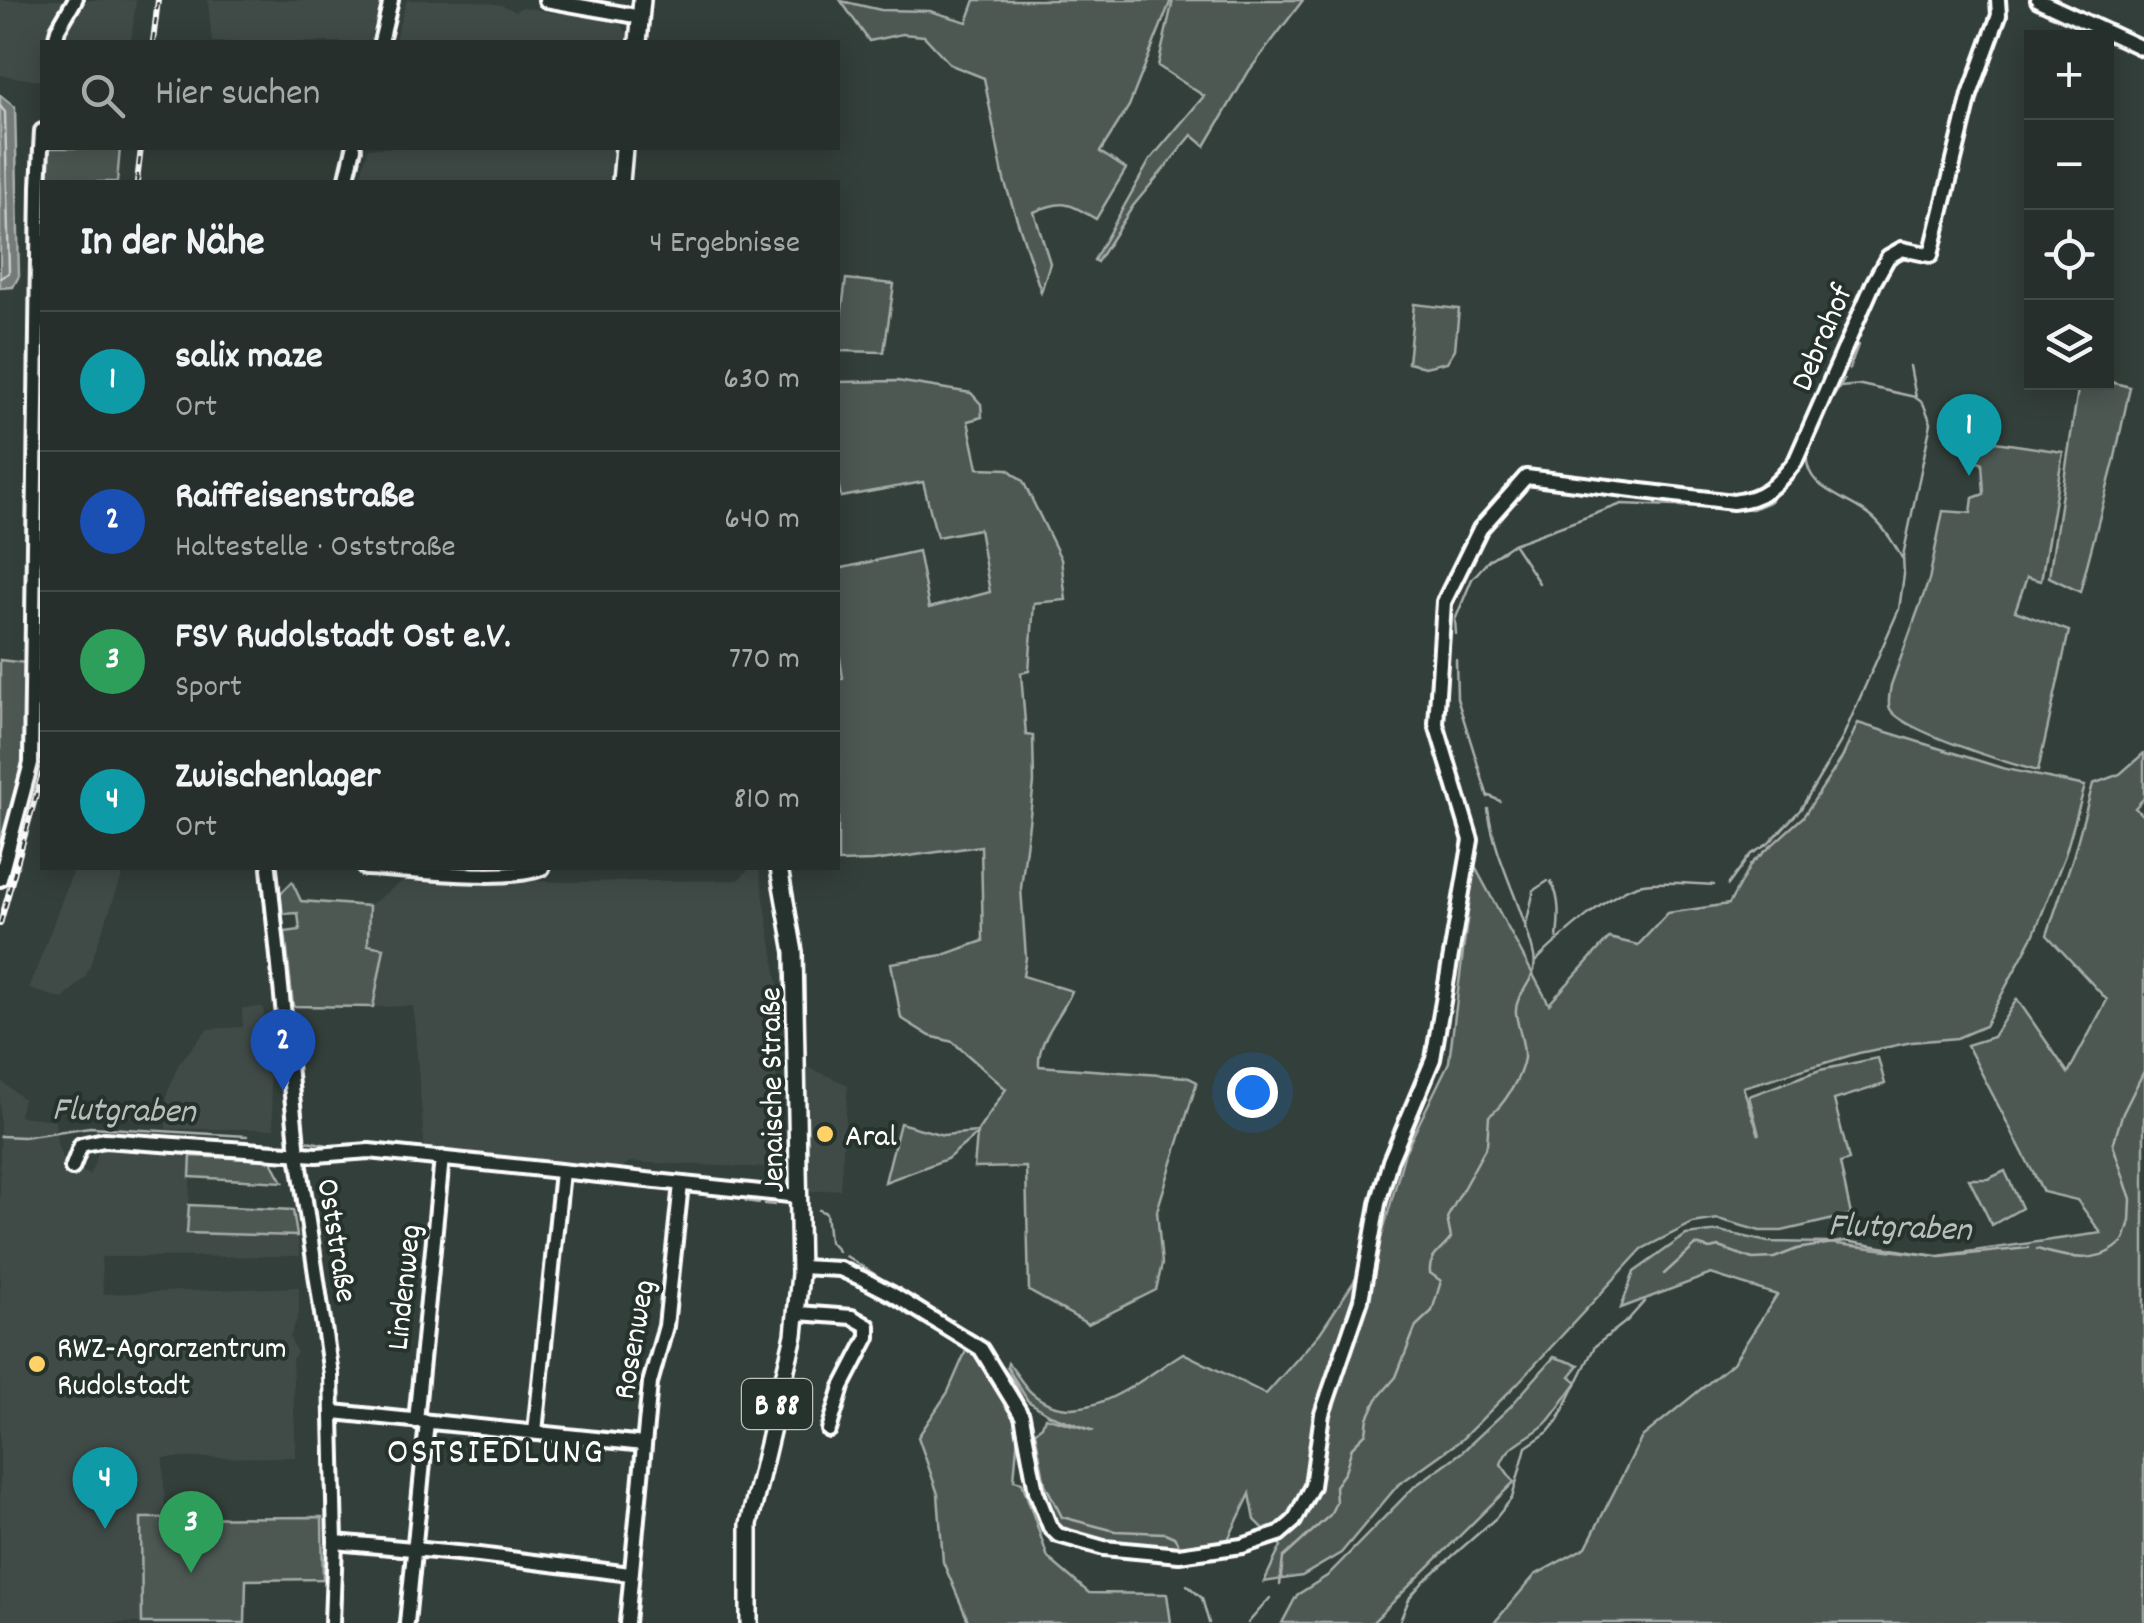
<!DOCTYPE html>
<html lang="de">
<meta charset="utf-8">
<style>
:root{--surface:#262f2c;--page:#323b38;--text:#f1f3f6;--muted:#a4a9a9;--line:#424a48;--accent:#8c9099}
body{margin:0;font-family:Dekko,sans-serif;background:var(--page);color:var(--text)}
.controls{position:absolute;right:30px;top:30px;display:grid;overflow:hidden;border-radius:0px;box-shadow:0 5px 25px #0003}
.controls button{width:90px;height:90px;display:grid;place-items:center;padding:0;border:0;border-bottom:2px solid var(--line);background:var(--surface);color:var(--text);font:50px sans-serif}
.you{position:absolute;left:1252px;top:1092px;width:35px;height:35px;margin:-25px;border:8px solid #fff;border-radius:50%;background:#1a73e8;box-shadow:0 0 0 15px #1a73e833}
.badge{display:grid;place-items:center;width:65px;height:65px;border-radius:50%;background:var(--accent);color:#fff;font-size:32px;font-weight:700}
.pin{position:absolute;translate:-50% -82px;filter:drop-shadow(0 2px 5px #0008)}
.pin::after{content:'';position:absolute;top:52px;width:35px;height:30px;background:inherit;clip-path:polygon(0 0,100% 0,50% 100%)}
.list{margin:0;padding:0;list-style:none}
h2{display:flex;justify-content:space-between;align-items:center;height:130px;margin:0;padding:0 40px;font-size:42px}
h2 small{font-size:32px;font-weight:400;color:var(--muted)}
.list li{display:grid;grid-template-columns:65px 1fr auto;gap:30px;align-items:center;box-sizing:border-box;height:140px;padding:0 40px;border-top:2px solid var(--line)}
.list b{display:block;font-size:38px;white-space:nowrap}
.list p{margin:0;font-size:32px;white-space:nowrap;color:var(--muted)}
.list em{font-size:32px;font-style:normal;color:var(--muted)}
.icon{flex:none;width:55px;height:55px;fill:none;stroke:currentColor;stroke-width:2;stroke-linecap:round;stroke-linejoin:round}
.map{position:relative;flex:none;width:2144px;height:1623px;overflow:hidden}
.search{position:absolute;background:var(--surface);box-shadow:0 5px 25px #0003;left:40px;top:40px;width:800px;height:110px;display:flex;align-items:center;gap:25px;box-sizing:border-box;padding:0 35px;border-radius:0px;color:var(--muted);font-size:38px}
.panel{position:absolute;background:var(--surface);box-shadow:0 5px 25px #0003;left:40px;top:180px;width:800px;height:690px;border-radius:0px}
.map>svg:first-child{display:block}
.built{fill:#404c47}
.green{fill:#4d5853;stroke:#a6aca9;stroke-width:2.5}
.water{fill:#737b78;stroke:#abb0ae;stroke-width:2.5}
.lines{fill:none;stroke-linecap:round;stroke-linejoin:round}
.shore{stroke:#c7cac9;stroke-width:2.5}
.stream{stroke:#abb0ae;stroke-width:2.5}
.minor-casing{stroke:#fff;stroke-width:20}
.major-casing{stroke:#fff;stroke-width:22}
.minor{stroke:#26332d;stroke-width:12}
.major{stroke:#26332d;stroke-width:15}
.rail-casing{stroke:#fff;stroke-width:6}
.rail{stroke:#26332d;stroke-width:2.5;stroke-dasharray:8;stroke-linecap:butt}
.poi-dot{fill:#ffd166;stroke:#26332d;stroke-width:4}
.labels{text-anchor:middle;stroke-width:8;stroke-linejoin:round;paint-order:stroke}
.shield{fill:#26332d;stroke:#bec2c0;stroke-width:2.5}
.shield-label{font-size:30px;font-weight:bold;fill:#fff}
.street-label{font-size:32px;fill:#fff;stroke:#26332d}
.poi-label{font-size:32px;fill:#fff;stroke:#26332d;text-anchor:start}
.water-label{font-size:35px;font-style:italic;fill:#b9bdbc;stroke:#26332d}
.quarter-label{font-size:38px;letter-spacing:2.5px;fill:#fff;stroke:#26332d}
</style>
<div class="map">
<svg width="2144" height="1623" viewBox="0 0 2144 1623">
<rect width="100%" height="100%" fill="#333f3a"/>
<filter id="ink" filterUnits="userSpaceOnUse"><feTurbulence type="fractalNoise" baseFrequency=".01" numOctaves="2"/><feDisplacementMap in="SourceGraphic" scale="20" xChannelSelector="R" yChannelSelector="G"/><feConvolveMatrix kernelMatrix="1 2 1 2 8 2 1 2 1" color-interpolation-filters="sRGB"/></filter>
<g filter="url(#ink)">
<g class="built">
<polygon points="0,0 136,0 131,42 42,42 41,81 0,75"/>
<polygon points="208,0 380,0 370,42 212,42"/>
<polygon points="407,0 467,0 501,5 515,11 522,7 559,14 565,11 601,17 601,21 620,24 629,35 629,42 394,42"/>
<polygon points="368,148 615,148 611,182 359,182"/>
<polygon points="74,868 125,868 86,976 63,999 29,989"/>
<polygon points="750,868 759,868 778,985 776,1096 770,1102 769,1168 629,1162 618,1171 425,1153 413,1006 373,1007 384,948 367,945 369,906 406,878 566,882 738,880"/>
<polygon points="263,1007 274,1129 166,1129 167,1094 178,1065 207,1029 243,1027 242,1008"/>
<polygon points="807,1067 848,1085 840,1189 806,1192"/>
<polygon points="0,1080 23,1099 19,1116 55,1120 57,1144 66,1165 90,1175 99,1150 191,1156 188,1233 297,1236 300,1256 101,1257 103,1294 299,1287 299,1313 290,1338 297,1353 292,1359 296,1457 163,1458 165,1517 141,1518 142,1623 0,1623"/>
</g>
<g class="green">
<path d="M 975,0 L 1171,0 L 1129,106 L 1100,152 L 1126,169 L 1096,219 C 1069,203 1063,199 1034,212 L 1050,263 L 1041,292 L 1004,180 L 984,78 L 951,65 L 924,36 L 902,34 L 869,41 L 841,1 L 881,10 L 930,11 L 967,22 Z"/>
<polygon points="1173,0 1303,0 1249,71 1205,146 1192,135 1133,206 1097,262 1094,260 1150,160 1204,96 1158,66"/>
<polygon points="45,148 120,148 117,182 44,182"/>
<polygon points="846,279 894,284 884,352 838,351 838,325 840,324"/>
<polygon points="1414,304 1459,309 1455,349 1447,362 1425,367 1408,363"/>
<path d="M 897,381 L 971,393 L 981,404 L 982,417 L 968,421 L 978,468 L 1008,469 L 1023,481 L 1061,559 L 1066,600 L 1034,603 L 1029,671 L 1021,673 L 1026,735 L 1033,736 L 1034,783 L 1021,888 L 1026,958 L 1023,976 L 1072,991 C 1062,1016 1037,1039 1039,1066 L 1187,1077 L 1197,1082 L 1157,1211 L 1162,1264 L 1156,1290 L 1088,1324 L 1029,1291 L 1026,1167 L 974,1168 L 977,1134 L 947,1159 L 885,1182 L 900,1123 L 943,1135 L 977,1132 L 1006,1089 L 953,1042 L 930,1036 L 901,1018 L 891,963 L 943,955 L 983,941 L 981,846 L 873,861 L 838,862 L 838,680 L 843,678 L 838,646 L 838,569 L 918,551 L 929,608 L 990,592 L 979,529 L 937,537 L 923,482 L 841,497 L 838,483 L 838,382 Z"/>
<polygon points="2107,381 2130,387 2114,462 2080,592 2049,577 2079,383"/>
<path d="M 1968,438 L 2063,452 L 2041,581 L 2027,577 L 2015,611 L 2069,631 L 2038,771 C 2011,764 1902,731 1890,709 C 1887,702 1890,692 1891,685 L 1929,580 L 1943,511 L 1971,513 L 1973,498 L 1984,494 L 1982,463 L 1969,461 Z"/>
<polygon points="0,660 26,663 21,789 0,865"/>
<path d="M 1858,723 L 2002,768 L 2085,786 L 2065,855 L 2034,934 L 1985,1026 L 1957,1038 L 1912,1042 L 1859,1053 L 1743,1087 L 1759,1135 L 1749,1096 L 1820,1070 L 1878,1058 L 1885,1084 L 1834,1100 L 1849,1160 L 1840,1163 L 1851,1215 L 1782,1231 L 1760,1231 L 1718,1219 L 1693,1223 L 1642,1249 L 1516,1385 L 1461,1440 L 1398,1485 L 1341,1553 L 1302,1576 L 1264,1582 L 1281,1546 L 1255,1520 L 1250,1494 L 1223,1550 C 1190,1551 1086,1550 1062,1528 C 1039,1506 1038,1463 1033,1433 L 1042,1426 L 1045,1417 L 1094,1431 L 1050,1415 L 1028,1401 L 1007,1367 L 1008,1363 C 1016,1372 1023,1386 1033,1394 C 1081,1434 1142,1378 1183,1353 L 1266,1394 L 1320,1333 L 1380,1242 L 1405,1152 L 1449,1062 L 1474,865 L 1549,1004 L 1609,938 L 1638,945 L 1668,913 L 1729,904 L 1751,864 L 1803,817 L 1842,758 Z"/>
<polygon points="2144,753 2144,798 2135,808 2144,817 2144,1623 1494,1623 1535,1575 1586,1547 1642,1437 1733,1363 1777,1295 1711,1274 1621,1308 1634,1272 1686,1235 1719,1231 1768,1242 1828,1243 1938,1256 2101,1233 2077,1200 2043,1192 1967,1045 1993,1037 2017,999 2068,1073 2107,1000 2047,935 2073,857 2093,784 2120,774"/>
<polygon points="292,882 301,901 369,906 368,945 384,948 373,1007 293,1006 285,932 300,930 298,913 282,914 280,894"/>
<polygon points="191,1156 271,1160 283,1182 190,1177"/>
<polygon points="2005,1171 2022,1208 1992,1225 1969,1179 1988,1179"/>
<polygon points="189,1205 293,1210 297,1236 187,1233"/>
<polygon points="968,1346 979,1353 1019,1421 1014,1480 1022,1482 1048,1558 1089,1593 1167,1594 1171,1623 969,1623 943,1562 938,1494 918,1437 948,1392"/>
<path d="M 1554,1357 L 1579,1365 L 1570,1376 L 1577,1382 C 1567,1395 1558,1409 1548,1421 C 1533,1438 1509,1441 1501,1464 L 1514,1482 L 1372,1623 L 1282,1623 L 1297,1595 L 1327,1576 L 1415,1486 L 1462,1452 L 1510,1407 Z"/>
<polygon points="322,1517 323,1579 246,1580 245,1623 142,1623 141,1518"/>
</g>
<polygon class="water" points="0,95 15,107 19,276 13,287 0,288"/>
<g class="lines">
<polyline class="shore" points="0,106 5,112 9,273 0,278"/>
<g class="stream">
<polyline points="1849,369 1858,345"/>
<polyline points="1840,387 1861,385 1915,397"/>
<polyline points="1824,412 1844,380"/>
<path d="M 1807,451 C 1802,492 1850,496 1874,519 C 1886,530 1894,544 1902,558"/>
<polyline points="1514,545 1539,583"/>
<polyline points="1456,634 1455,620 1472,579 1489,560 1513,544 1622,504 1752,509 1771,501 1779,490"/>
<polyline points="1456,660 1457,698 1488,797"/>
<polyline points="1487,795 1500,801"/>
<path d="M 1551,882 C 1561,898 1559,920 1557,938"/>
<polyline points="1728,885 1750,855 1768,844 1800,810 1841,741 1899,609 1904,575 1903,556 1931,423 1923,403 1916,398 1910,366"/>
<polyline points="1525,929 1534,890 1548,881"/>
<path d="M 1536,961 C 1557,940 1614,888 1643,884 C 1666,881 1691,884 1714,885"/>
<polyline points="0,1136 23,1137 90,1127 247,1136"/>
<polyline points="307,1141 333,1146"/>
<polyline points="362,1158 433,1166"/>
<polyline points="448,1168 506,1173"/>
<polyline points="516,1174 555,1178"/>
<polyline points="566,1180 675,1191"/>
<polyline points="686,1192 739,1197"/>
<polyline points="746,1201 759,1203"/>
<polyline points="765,1204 775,1205"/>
<polyline points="819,1210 826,1213 829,1241 838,1251"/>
<path d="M 2037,1249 C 2066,1258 2101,1266 2124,1240 L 2130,1221 L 2131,1200 L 2113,1145 L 2122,1115 L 2144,1071"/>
<polyline points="846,1256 953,1324"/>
<polyline points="1664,1274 1696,1245 1710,1249 1719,1247 1753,1259 1774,1258 1797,1249 1845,1241 1940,1257 2028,1248"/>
<polyline points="989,1351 1013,1380 1027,1408"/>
<polyline points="1035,1432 1045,1484 1062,1517 1115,1531 1165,1533 1174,1537 1181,1548"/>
<polyline points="1187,1585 1202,1598 1209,1623"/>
<path d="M 1280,1585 L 1283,1558 L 1330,1515 L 1336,1502 L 1335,1486 L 1345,1472 L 1352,1447 L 1366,1433 L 1368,1418 L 1377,1399 L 1396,1377 L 1416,1326 L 1432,1311 L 1441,1281 L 1430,1273 C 1428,1256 1443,1250 1451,1238 L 1447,1218 L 1487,1145 L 1489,1116 C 1504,1106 1521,1077 1524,1058 C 1525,1043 1517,1026 1516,1013 C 1514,993 1539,981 1534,956 C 1523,905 1495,861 1488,809"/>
<polyline points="1248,1623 1270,1598"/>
<polyline points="1399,1623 1410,1597 1424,1581 1496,1518 1512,1498 1526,1447 1548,1432 1558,1420 1595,1346 1628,1320 1644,1302"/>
</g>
<defs>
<g id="minor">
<polyline points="546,0 641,17"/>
<polyline points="2038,0 2144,49"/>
<polyline points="55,42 58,29 75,0"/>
<polyline points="381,42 391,0"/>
<polyline points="346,182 354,148"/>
<polyline points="269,868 298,1154 331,1374 335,1542 332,1623"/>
<path d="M 365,868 C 408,869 504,883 542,868"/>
<polyline points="0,879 31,763 39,186 42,131"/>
<polyline points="72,1168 81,1145 104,1140 317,1155 369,1151 799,1196"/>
<path d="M 800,1267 L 840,1269 L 863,1279 L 892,1294 L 981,1349 L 1022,1416 L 1036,1491 L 1050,1527 L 1058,1535 L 1104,1548 L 1179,1555 L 1242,1546 L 1279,1534 L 1294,1521 L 1312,1486 L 1322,1414 L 1361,1300 L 1378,1204 L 1390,1161 L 1433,1059 L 1471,840 L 1436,724 L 1444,602 L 1480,529 L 1526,477 L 1733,502 C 1763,499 1777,485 1795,462 L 1874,282 L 1888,257 L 1902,249 L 1931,255 L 1970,95 L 1999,15 L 1998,0"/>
<polyline points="798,1313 852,1317 868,1326 868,1337 842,1387 829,1430"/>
<polyline points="334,1412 644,1444"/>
<polyline points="416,1421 442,1158"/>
<polyline points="535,1432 562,1172"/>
<polyline points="335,1542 479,1555 630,1574"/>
<polyline points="407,1623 427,1422"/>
<polyline points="627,1623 650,1383 666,1326 681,1184"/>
</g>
<g id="major">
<polyline points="638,42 642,0"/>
<polyline points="621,182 624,148"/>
<polyline points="749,1623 749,1524 794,1335 800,1274 794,952 779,868"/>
</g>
</defs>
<use href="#minor" class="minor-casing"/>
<use href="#major" class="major-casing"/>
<use href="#minor" class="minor"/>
<use href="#major" class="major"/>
<defs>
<g id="rail">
<polyline points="153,42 158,0"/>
<polyline points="137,182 141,148"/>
<polyline points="0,924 42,774"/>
</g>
</defs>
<use href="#rail" class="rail-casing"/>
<use href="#rail" class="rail"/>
</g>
</g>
<g class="poi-dot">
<circle cx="825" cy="1134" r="10"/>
<circle cx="37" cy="1364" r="10"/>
</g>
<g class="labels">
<rect class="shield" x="742" y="1379" width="70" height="50" rx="8"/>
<g class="shield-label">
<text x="777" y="1414">B 88</text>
</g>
<g class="street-label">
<text transform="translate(1820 337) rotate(-67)" y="11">Debrahof</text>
<text transform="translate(770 1090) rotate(-91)" y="11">Jenaische Straße</text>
<text transform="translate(339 1240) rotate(81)" y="11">Oststraße</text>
<text transform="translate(402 1287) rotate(-84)" y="11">Lindenweg</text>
<text transform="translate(632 1339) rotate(-80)" y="11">Rosenweg</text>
</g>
<g class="poi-label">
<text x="845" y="1145">Aral</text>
<text x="57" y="1357">RWZ-Agrarzentrum<tspan x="57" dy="37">Rudolstadt</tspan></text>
</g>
<g class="water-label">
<text transform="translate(124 1108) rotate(1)" y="12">Flutgraben</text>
<text transform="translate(1900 1225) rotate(2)" y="12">Flutgraben</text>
</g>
<g class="quarter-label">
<text x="496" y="1462">OSTSIEDLUNG</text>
</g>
</g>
</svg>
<div class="controls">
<button>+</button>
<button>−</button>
<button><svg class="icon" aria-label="locate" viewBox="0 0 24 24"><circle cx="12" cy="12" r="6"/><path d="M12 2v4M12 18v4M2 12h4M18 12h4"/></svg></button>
<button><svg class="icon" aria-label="layers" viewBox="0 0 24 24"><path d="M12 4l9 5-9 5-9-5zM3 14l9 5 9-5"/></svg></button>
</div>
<div class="you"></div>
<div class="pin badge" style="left:1969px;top:476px;background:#0f9aa8">1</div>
<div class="pin badge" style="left:283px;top:1091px;background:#1a4fb4">2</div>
<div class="pin badge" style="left:191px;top:1573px;background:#2e9e5b">3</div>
<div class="pin badge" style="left:105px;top:1529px;background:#0f9aa8">4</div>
<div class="search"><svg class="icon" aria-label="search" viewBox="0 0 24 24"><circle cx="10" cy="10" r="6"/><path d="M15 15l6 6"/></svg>Hier suchen</div>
<section class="panel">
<h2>In der Nähe<small>4 Ergebnisse</small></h2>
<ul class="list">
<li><span class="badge" style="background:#0f9aa8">1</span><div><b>salix maze</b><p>Ort</p></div><em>630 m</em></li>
<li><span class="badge" style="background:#1a4fb4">2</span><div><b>Raiffeisenstraße</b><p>Haltestelle · Oststraße</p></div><em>640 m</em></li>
<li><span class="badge" style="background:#2e9e5b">3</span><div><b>FSV Rudolstadt Ost e.V.</b><p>Sport</p></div><em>770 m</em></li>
<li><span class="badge" style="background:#0f9aa8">4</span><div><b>Zwischenlager</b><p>Ort</p></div><em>810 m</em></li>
</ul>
</section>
</div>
